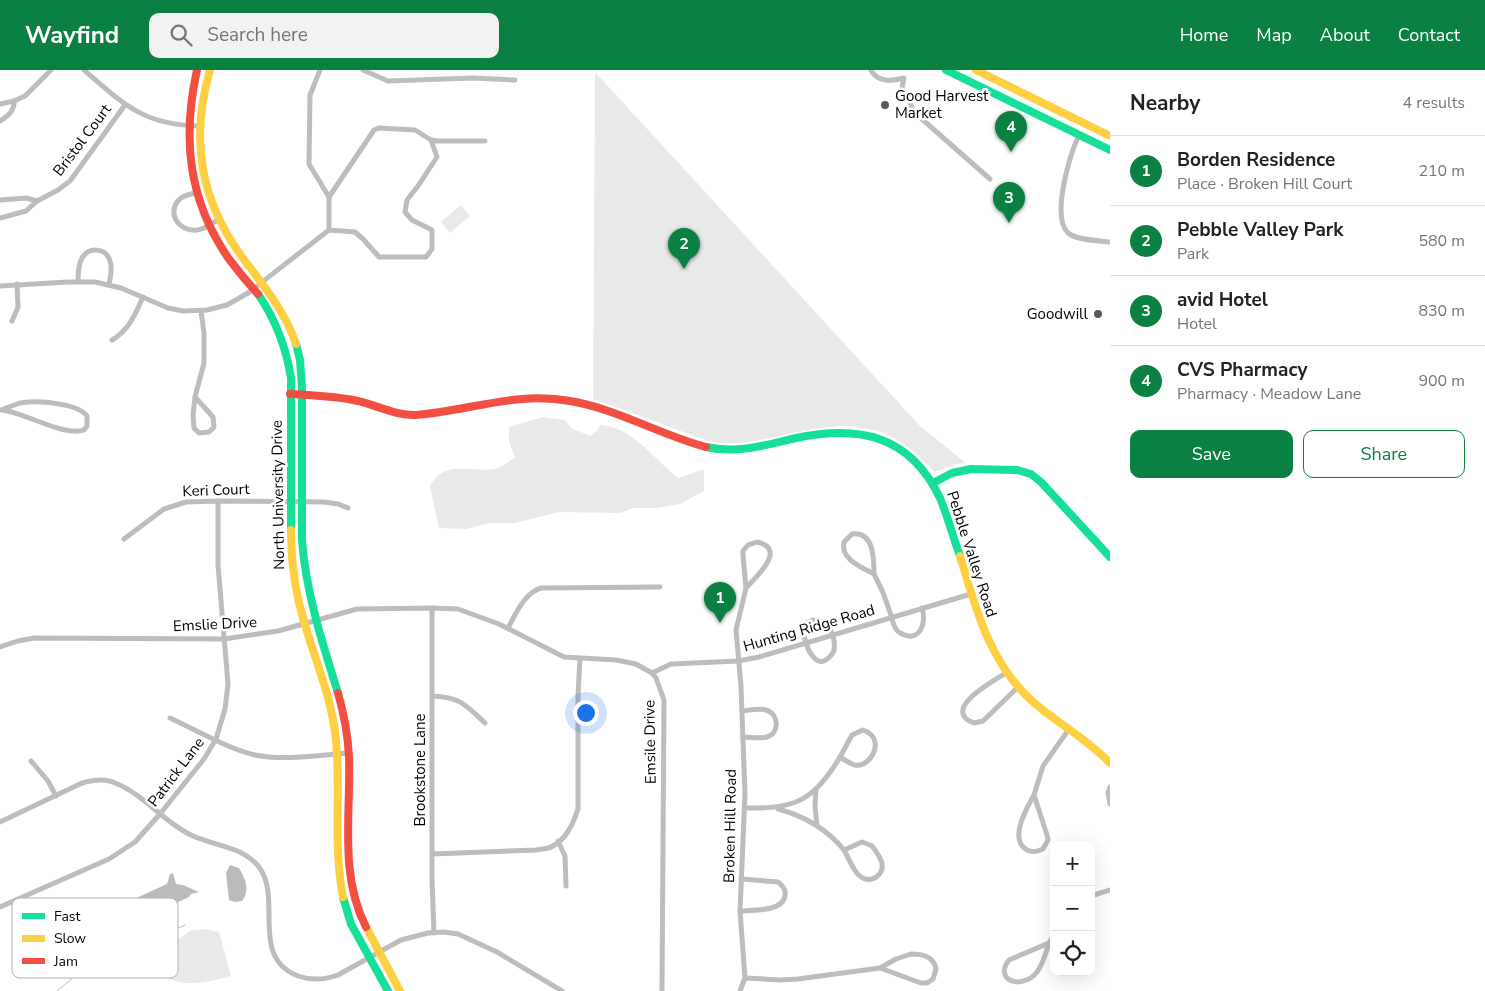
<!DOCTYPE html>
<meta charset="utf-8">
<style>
:root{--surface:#fff;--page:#f2f2f2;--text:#222;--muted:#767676;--line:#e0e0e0;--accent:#0b8043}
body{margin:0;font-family:"Nunito Sans",sans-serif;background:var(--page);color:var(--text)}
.controls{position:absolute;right:15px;bottom:15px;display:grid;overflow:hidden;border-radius:10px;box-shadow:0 5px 20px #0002}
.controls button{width:45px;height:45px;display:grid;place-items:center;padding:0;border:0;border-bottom:1px solid var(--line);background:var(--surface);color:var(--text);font:25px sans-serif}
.you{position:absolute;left:585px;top:642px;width:18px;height:18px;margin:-12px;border:4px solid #fff;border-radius:50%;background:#1a73e8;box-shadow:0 0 0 8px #1a73e833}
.badge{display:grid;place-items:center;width:32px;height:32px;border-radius:50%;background:var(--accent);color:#fff;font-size:16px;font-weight:700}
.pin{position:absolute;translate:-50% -41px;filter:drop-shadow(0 1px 2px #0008)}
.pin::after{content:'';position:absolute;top:26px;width:18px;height:15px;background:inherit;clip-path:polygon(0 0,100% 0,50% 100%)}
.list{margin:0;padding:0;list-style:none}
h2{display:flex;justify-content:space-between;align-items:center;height:65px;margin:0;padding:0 20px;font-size:21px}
h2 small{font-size:16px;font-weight:400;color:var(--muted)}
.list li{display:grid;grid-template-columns:32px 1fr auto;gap:15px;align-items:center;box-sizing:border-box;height:70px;padding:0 20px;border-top:1px solid var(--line)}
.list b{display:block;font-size:19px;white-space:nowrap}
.list p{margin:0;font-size:16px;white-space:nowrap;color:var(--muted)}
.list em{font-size:16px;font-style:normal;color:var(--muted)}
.actions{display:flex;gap:10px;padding:15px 20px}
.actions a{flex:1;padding:11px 0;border:1px solid var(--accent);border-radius:10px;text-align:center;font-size:18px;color:var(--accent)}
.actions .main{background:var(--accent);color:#fff}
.icon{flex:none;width:28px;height:28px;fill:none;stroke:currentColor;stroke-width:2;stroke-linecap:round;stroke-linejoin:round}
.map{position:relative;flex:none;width:1110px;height:921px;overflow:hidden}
header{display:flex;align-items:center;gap:30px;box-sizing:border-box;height:70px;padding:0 25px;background:var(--accent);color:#fff}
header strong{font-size:24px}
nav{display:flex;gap:28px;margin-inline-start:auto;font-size:18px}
.search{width:350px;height:45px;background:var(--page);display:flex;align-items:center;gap:12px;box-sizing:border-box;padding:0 18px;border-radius:10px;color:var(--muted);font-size:19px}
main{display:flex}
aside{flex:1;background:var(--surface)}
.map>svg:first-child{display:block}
.green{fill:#e9e9e9}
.water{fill:#bbb}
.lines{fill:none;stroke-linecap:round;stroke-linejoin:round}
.stream{stroke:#bbb;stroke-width:1}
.street{stroke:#bdbdbd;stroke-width:5}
.fast{stroke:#16e098;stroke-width:8}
.slow{stroke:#ffcf43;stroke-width:8}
.jam{stroke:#f24e42;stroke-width:8}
.poi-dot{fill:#595959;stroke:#fff;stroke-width:2}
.labels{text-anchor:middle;stroke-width:5;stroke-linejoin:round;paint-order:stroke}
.poi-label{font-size:15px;fill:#000;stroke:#fff;text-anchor:start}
.street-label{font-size:15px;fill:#000;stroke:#fff}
.key{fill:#fff;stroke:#b2b2b2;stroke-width:1}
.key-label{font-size:14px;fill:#000}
</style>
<header>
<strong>Wayfind</strong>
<div class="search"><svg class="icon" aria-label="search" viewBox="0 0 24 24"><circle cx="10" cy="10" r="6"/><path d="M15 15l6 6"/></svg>Search here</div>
<nav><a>Home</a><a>Map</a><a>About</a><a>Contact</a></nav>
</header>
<main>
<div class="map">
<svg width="1110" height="921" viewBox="0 0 1110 921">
<rect width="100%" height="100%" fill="#fff"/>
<g class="green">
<path d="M 595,2 L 920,356 L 966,393 L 957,394 L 935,402 C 924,392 914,380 901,372 C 861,347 822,357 779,366 C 761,370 742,375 723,373 C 708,372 696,367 683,362 C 653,351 623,339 593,329 Z"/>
<polygon points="461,135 470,146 450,163 441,152"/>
<path d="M 543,347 L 565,350 L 571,358 L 590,366 L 597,361 L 600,355 C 633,357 654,389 678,408 L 704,399 L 704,421 L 680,434 L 657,438 L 633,438 L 621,443 L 559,442 L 515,453 L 489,453 L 467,459 L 439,458 L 430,416 C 445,389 470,403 494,399 C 501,398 509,391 515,388 L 509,371 L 509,357 Z"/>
<path d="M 206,859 L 219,862 L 231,906 C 199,915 168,921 148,889 L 192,860 Z"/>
</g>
<g class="water">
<path d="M 230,795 L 239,798 C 246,810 250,820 242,831 L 235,832 L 229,830 L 226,803 Z"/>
<path d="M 173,803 L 176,814 L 183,815 L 199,822 L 191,824 L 189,827 L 166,838 L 139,857 L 130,860 L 121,859 L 90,877 L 83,875 C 75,862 74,843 82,830 L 92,842 L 99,845 L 167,814 L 170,804 Z"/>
</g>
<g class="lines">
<g class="stream">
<polyline points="132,882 136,882 137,884 141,884 140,887 150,894"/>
<polyline points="57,921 74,907 132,882 145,873 185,855"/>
</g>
<g class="street">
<path d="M 84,0 C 124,35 144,55 200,56"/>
<polyline points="363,0 388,11 472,8 515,10"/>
<path d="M 871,0 C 878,13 892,11 904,8 L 902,18 L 915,43 L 990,109"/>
<polyline points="14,31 25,26 51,0"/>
<path d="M 0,34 L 14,31 C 15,41 7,47 0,51"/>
<path d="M 1079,65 C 1070,84 1051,146 1068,163 C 1076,170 1099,171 1110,172"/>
<path d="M 196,123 C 191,124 185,125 181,128 C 165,141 178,162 197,160 C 205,159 212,154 219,149"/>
<polyline points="329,127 374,60 379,58 415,60 431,70 437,71 485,71"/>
<polyline points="0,130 26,128 37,131 26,141 0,148"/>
<polyline points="37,131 58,120 70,111 125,35"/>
<polyline points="329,160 355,162 363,169 379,187 426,187 432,179 432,160 412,150 405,142 407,130 418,116 437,87 431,70"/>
<path d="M 78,211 C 78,204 78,195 82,188 C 89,176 106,178 110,191 C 113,198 110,208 109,215"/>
<polyline points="0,216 68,212 95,212 121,218 168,238 183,241 207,240 227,235 248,223 329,160 329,127 309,94 310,25 320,0"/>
<polyline points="12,251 18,237 17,214"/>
<path d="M 112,270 C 129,260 135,245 143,227"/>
<polygon points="195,327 213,347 214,357 209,362 199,363 194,358 193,345"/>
<polyline points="195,327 204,293 204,263 201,241"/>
<path d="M 28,332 C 42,331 79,334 87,346 L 87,356 L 84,360 C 63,367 25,342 1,340 L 20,333 Z"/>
<path d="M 852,464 C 874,461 874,489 874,504 C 861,497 840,489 844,472 Z"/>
<polyline points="124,469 164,439 186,432 218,431 324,432 338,434 348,438"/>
<path d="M 757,472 C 788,479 756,507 746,518 L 743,486 L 743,481 L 748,475 Z"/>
<path d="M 874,504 C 879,514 885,525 888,537 C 891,543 892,553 896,559 C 897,561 900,563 902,564 C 920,573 927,552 922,538"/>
<polyline points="432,538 432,810 434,863"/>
<path d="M 813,550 C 829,549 836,567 834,581 C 818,608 804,576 803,559 L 808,552 Z"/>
<path d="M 508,558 C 516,544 524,523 541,518 L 660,517"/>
<polyline points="0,577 18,571 34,568 224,569 278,561 357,539 432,538 458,539 499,554 564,587 616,590 636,594 652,603 656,608 664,630 662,921"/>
<polyline points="652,603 671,594 738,591 759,587 971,524"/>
<path d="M 1006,603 C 995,610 939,640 974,653 L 983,651 L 1018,617"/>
<path d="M 432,626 C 460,627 466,635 485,653"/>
<path d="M 742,641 C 750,640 759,638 766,640 C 779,644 780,663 767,667 C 760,669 751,667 743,667"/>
<path d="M 170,648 C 196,660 228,679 255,685 C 285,691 318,685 348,683"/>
<path d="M 863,660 C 887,668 871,698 855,695 C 850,694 845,690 840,687 L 852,665 Z"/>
<polyline points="31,691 48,711 56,726"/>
<polyline points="1110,717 1108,723 1110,734"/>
<polyline points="816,720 815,736 817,756"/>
<path d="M 1034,725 L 1047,765 L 1048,770 L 1043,779 C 1038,781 1033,783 1027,780 C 1008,769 1027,738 1034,725 Z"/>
<polyline points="1034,725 1043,696 1069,659"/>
<path d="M 745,738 C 795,739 814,731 840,687"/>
<path d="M 778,739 C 804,746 827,759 844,780"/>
<path d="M 0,752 L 82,713 C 93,710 105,708 115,713 C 144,724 163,752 191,765 C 213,776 243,776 259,797 C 283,829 249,887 298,906 C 312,911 324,910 338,905 L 401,870 L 428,863 L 444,862 L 458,864 L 497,882 L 562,921"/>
<polyline points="558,771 565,786 566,816"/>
<path d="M 862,772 L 872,776 C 876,781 880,787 882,793 C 884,805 871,814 861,807 C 853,802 849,788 844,780 Z"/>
<path d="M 432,784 L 536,780 C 541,779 548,779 553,776 C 567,768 573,754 578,739 L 578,626 L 580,588"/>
<polyline points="1091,826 1110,820"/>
<polyline points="0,837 109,789 135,772 160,744 204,689 216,669 225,639 228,614 218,495 218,431"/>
<path d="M 740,841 C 752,840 784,842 785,825 C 786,819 782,815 778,812 L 741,809"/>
<path d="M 1049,873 C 1046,883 1043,894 1037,902 C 1022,921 993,910 1009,890 Z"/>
<polyline points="1049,873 1054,865"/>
<path d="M 911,884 C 922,884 934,886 936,899 L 933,909 L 927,913 L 921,913 L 880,898 L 896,889 Z"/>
<polyline points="745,908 780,910 798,909 880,898"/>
<polyline points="740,921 745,908 740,841 745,724 741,616 736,560 746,518"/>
</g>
<g class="fast">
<polyline points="946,0 1110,80"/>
<path d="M 258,224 C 276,250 286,277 291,308 L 291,460"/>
<path d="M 296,274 L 300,290 L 302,318 L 302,470 C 306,523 322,572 338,623"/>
<path d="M 706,377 C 737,384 766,375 796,368 C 859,355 910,365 940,428 C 948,447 953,467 960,486"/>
<polyline points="933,413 952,403 971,399 1017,400 1031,404 1041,412 1110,487"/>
<polyline points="343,827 351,854 388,921"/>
</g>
<g class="slow">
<path d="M 210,0 C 190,69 200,129 242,187 C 263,215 285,241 296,274"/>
<polyline points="976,0 1110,66"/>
<path d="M 291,460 C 291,483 293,506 298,528 C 308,576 332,622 336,671 C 341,723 333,776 343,827"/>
<path d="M 960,486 C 976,539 989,592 1032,631 C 1057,653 1087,669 1110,693"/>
<polyline points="366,857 400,921"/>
</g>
<g class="jam">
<path d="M 197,0 C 182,68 188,130 229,189 C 238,201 248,213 258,224"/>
<path d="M 290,324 C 313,325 335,326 358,331 C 376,335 397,346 416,345 C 469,341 516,321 570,331 C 618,339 660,365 706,377"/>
<path d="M 338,623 C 344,644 348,665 349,687 C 351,743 339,805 366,857"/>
</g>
</g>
<g class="poi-dot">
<circle cx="885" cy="35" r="5"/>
<circle cx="1098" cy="244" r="5"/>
</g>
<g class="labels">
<g class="poi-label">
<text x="895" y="31">Good Harvest<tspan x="895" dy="17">Market</tspan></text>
<text x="1088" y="249" text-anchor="end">Goodwill</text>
</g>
<g class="street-label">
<text transform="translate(82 70) rotate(-53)" y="5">Bristol Court</text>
<text transform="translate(216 420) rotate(-2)" y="5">Keri Court</text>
<text transform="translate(278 425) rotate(-91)" y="5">North University Drive</text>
<text transform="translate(972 484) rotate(72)" y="5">Pebble Valley Road</text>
<text transform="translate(215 554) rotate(-3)" y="5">Emslie Drive</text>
<text transform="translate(809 558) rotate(-16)" y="5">Hunting Ridge Road</text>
<text transform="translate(650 672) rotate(-91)" y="5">Emsile Drive</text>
<text transform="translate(420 700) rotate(-90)" y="5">Brookstone Lane</text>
<text transform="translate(176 702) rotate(-53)" y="5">Patrick Lane</text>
<text transform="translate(730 756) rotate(-89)" y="5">Broken Hill Road</text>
</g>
</g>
<rect x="12" y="828" width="166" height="80" rx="8" class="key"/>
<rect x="22" y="843" width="23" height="6" fill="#16e098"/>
<rect x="22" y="865" width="23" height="7" fill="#ffcf43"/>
<rect x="22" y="888" width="23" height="6" fill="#f24e42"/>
<g class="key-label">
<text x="54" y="851">Fast</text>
<text x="54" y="873">Slow</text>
<text x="54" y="896">Jam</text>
</g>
</svg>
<div class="controls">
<button>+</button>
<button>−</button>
<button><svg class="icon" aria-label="locate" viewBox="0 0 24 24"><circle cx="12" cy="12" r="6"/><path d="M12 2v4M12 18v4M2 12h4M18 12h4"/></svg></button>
</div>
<div class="you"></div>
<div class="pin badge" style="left:720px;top:553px">1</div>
<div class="pin badge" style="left:684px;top:199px">2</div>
<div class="pin badge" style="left:1009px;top:153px">3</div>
<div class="pin badge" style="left:1011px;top:82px">4</div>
</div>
<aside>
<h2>Nearby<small>4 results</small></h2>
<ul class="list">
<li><span class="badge">1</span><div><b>Borden Residence</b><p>Place · Broken Hill Court</p></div><em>210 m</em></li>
<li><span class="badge">2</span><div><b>Pebble Valley Park</b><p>Park</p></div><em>580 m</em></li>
<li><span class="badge">3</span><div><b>avid Hotel</b><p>Hotel</p></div><em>830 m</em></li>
<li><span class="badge">4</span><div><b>CVS Pharmacy</b><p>Pharmacy · Meadow Lane</p></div><em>900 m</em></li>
</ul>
<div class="actions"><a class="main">Save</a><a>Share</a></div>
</aside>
</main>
